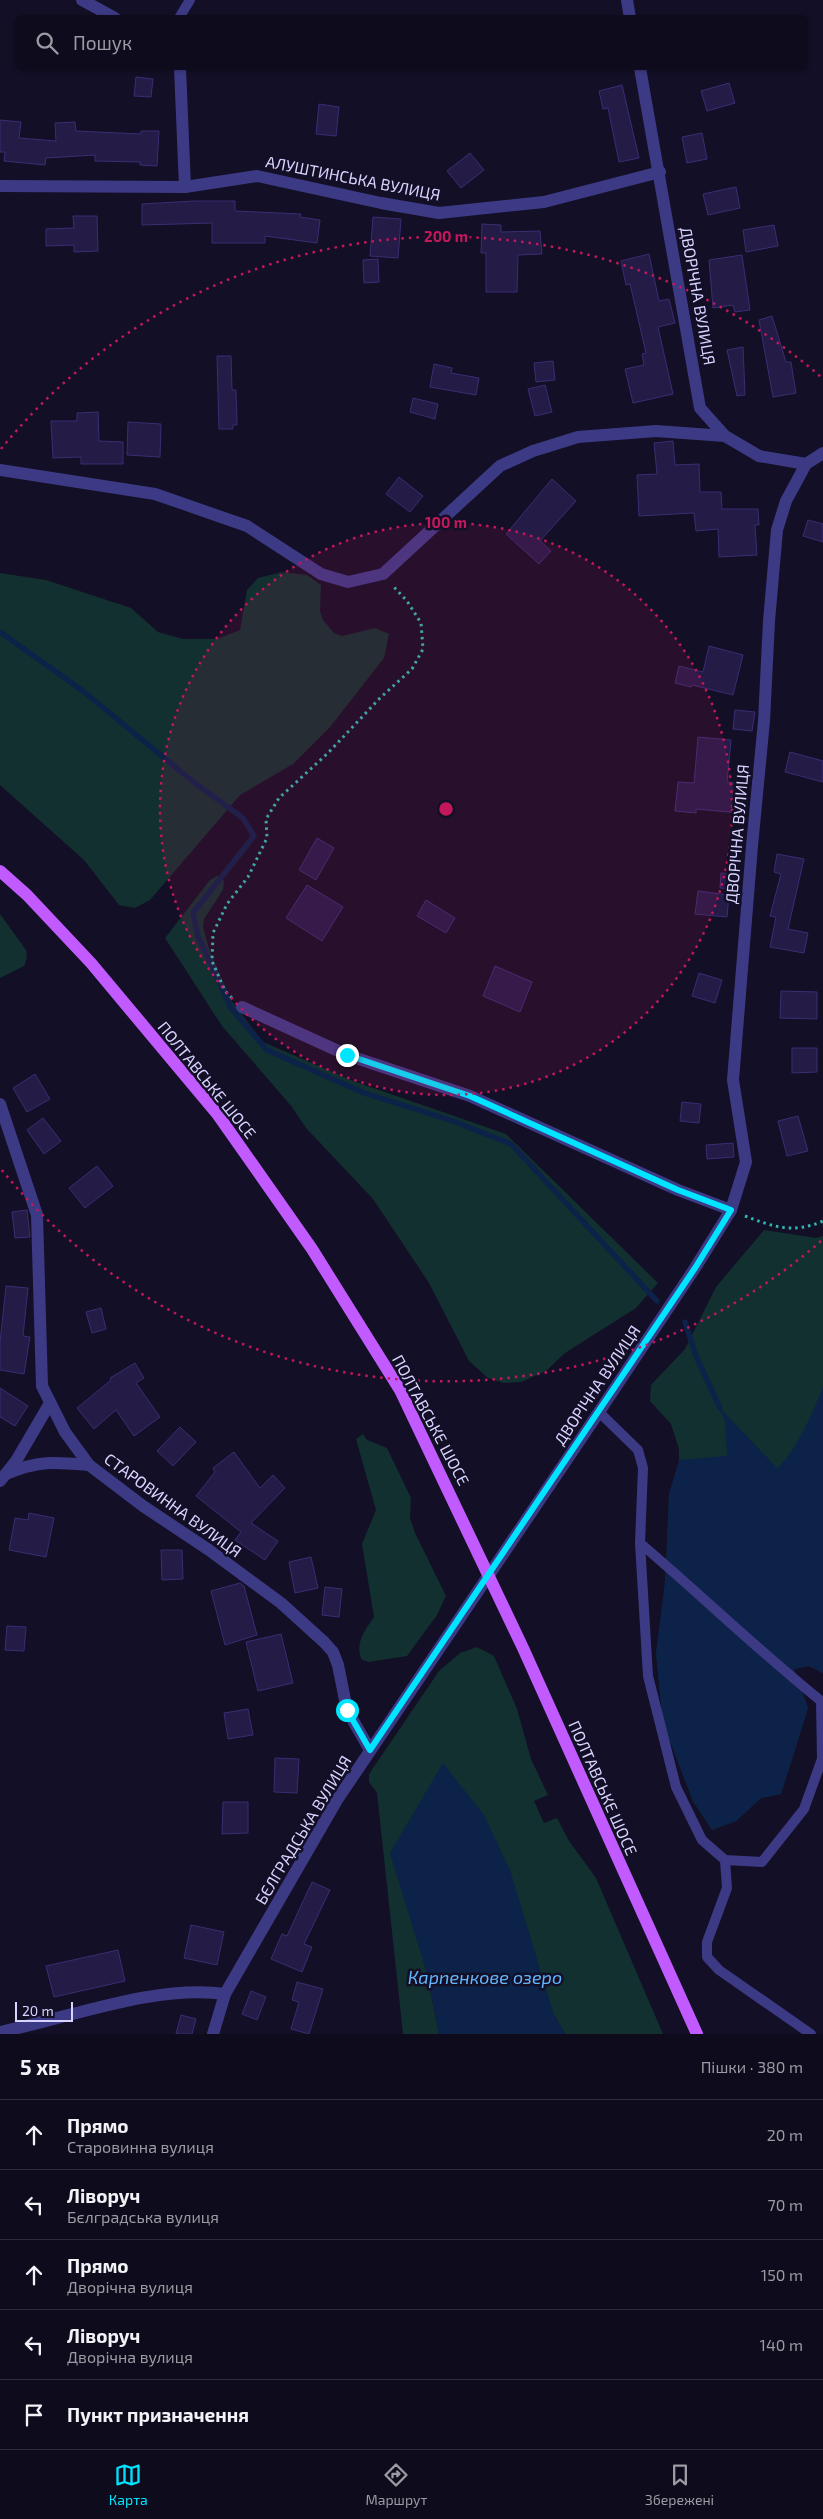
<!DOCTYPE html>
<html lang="uk">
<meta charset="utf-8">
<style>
:root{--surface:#0e0b1c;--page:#1c1929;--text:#f1f3f6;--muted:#9b9ba3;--line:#2e2b3b;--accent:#00e5ff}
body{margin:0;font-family:"Exo 2",sans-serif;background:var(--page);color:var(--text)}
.scale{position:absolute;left:15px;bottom:12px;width:58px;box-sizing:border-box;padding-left:5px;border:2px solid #d9d4ff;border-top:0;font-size:14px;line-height:18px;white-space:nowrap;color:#d9d4ff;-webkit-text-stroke:4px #130f26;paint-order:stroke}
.stop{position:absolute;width:15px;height:15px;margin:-11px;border:4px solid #00e5ff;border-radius:50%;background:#fff}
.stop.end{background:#00e5ff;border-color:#fff;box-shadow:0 1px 5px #0008}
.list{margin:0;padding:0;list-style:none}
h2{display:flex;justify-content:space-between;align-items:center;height:65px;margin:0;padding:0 20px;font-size:21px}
h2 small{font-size:16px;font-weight:400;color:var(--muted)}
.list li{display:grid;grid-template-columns:32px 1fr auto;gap:15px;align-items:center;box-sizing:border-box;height:70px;padding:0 20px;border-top:1px solid var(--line)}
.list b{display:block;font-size:19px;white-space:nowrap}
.list p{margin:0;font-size:16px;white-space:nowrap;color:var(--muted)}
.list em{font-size:16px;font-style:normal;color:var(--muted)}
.icon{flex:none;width:28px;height:28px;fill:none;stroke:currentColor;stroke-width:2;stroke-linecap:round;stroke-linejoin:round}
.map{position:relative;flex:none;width:823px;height:2034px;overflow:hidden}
.search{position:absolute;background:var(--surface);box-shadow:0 1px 4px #0004;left:15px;right:15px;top:15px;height:55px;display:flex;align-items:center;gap:12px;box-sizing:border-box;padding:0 18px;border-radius:8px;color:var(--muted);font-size:19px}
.sheet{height:415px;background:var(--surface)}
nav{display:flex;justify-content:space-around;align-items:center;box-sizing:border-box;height:70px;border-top:1px solid var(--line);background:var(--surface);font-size:14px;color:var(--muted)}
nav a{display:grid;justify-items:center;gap:2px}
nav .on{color:var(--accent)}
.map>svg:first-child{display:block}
.green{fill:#12302f}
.water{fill:#0c2248}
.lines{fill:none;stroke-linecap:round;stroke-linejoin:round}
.stream{stroke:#0c2248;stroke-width:5.5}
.building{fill:#241b47;stroke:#3b2d73}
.path{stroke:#2fb8b0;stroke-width:3;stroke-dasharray:2.5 4;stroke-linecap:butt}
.service{stroke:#3d3a85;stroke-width:10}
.minor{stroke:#3d3a85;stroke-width:12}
.tertiary{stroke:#3d3a85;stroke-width:12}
.primary{stroke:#c25bff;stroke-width:12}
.route{stroke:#00e5ff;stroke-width:6}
.ring{fill:none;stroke:#c2185b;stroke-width:2.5;stroke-dasharray:2.5 5}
.labels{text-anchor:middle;stroke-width:5;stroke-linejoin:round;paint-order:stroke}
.street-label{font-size:16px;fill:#d9d4ff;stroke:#130f26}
.water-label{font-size:18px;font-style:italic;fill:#62b6ff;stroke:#130f26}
.centre{fill:#c2185b;stroke:#130f26;stroke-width:2.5}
.ring-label{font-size:15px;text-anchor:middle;font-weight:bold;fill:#c2185b;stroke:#130f26;stroke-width:5;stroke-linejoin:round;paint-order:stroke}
</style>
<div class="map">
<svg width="823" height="2034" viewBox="0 0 823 2034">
<rect width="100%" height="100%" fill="#130f26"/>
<g class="green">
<polygon points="282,572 307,575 321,585 320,611 323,620 334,633 342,636 375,628 389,634 384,658 330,727 293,764 240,795 150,900 135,908 119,905 84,860 0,785 0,573 46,580 131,608 158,632 183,639 217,639 240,630 247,590 258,578"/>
<polygon points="217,876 224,881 223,890 204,919 203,927 210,952 231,1000 263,1042 356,1082 506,1134 658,1283 636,1308 565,1353 546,1371 521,1382 504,1383 488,1378 469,1361 429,1283 373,1199 306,1128 292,1107 222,1026 165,938 210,880"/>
<polygon points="0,914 26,950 27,958 24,966 0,978"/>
<polygon points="764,1230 816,1238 823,1236 823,1673 809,1666 794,1669 808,1708 781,1794 761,1798 736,1821 712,1830 693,1801 663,1723 656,1653 664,1614 669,1494 679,1465 679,1449 671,1424 650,1401 651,1385 685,1349 716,1287"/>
<path d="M 363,1434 L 367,1440 L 387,1448 L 411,1498 L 410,1518 L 415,1533 L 446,1596 L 437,1615 L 407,1656 L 369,1662 L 362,1660 C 354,1644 365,1630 374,1617 L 362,1544 L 376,1510 L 356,1439 Z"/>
<polygon points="477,1647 494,1656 517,1709 531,1759 548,1795 534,1801 544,1823 557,1818 569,1841 596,1878 663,2034 565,2034 554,2015 427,1974 439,2034 403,2034 377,1793 369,1782 369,1774 439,1671 460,1653"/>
</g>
<g class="water">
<path d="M 823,1386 L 823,1673 L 809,1666 L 794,1669 L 808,1708 L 781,1794 L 761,1798 L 736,1821 L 712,1830 L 693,1801 L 663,1723 L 656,1653 L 666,1573 L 669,1494 L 679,1460 L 727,1456 L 725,1422 L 720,1408 L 777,1468 C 794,1455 816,1407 823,1386 Z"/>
<polygon points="443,1763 484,1815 510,1870 554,2015 565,2034 439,2034 427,1974 390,1853"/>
</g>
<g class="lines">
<g class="stream">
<polyline points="0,632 83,691 196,784 243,818 254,836 193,913 198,936 231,1008 267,1050 364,1093 453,1121 511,1144 657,1301"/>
<polyline points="685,1322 696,1356 720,1408"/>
</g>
</g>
<g class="building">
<polygon points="136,77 153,79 151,97 134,96"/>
<polygon points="729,83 735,103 707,111 701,91"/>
<polygon points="622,85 639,158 619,162 608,108 603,109 599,91"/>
<polygon points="319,104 339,107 336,136 316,134"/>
<polygon points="0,120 21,122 19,138 56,141 55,123 75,122 76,131 141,134 141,131 159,131 157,166 140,165 140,162 95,161 95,155 46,158 45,165 4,161 5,152 0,152"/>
<polygon points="702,133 707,159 687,163 682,137"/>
<polygon points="470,153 484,170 461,188 447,171"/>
<polygon points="736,187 740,208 708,215 703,194"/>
<polygon points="194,201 235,201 235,211 301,214 300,217 320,220 317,243 265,236 265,243 212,243 212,223 142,225 142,204"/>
<polygon points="73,216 97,216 98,251 74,252 74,245 46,246 46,229 74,228"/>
<polygon points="373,217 401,219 398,258 370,256"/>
<polygon points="482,224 501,225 501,232 540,231 542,254 518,255 517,292 486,292 486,253 481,253"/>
<polygon points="774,225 778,246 746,252 743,230"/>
<polygon points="649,254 659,301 669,299 675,323 658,327 673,394 633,403 625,369 644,365 642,354 646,353 630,284 626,285 621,261"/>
<polygon points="742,255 750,310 735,312 733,305 713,308 709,260"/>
<polygon points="378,259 379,282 364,283 363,260"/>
<polygon points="772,316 786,362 791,362 796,393 773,397 759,320"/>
<polygon points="743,347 745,395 737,396 727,350"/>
<polygon points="217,356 231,356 232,390 236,390 237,425 233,425 233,429 219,429"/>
<polygon points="553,361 555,380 536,382 534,363"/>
<polygon points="434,364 452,368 451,373 479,378 476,395 430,387"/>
<polygon points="545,385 552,412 535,416 528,389"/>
<polygon points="413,398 438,404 435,419 410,412"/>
<polygon points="98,412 99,441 123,442 123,464 81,464 81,457 53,458 51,421 77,421 77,413"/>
<polygon points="128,422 161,424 160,457 127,455"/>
<polygon points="673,441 675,465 699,464 700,492 721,492 722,509 758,509 759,525 755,525 757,555 719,557 718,529 696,531 694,513 639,516 637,475 657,474 654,443"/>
<polygon points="399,477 423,496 410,512 386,494"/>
<polygon points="552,479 576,501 540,541 551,551 539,564 506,534"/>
<polygon points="808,520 823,524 823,542 803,536"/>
<polygon points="709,646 743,655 733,695 692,685 691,687 675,683 679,666 703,672"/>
<polygon points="735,710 755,712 752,731 733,729"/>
<polygon points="698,737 731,740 727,782 742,784 739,813 696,809 696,813 675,811 678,782 694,783"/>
<polygon points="790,752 823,761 823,782 785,772"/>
<polygon points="317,838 334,848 316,880 299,870"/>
<polygon points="777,854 804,859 788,929 808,933 804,953 770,947 776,917 770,916 781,874 774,872"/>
<polygon points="721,873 735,874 735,889 720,888"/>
<polygon points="307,885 343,907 322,941 286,918"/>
<polygon points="698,891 729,895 727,917 695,914"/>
<polygon points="426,900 455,918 446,933 417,916"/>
<polygon points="495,966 532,982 520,1012 483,996"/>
<polygon points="699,973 722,980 715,1003 692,996"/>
<polygon points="781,991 817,992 817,1019 780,1018"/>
<polygon points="792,1048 817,1048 817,1072 792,1073"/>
<polygon points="35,1074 50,1099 27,1112 13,1088"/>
<polygon points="682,1102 701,1104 699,1123 680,1121"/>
<polygon points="798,1116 808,1151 787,1156 778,1121"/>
<polygon points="43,1118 61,1141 44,1154 27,1130"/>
<polygon points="733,1143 734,1157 707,1159 706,1145"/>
<polygon points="97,1166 113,1186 85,1208 69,1188"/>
<polygon points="27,1210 30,1237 15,1238 12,1212"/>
<polygon points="6,1286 28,1288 23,1336 30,1337 24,1374 0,1370 0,1342"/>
<polygon points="101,1308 106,1329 92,1333 86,1312"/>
<polygon points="135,1363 144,1378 136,1383 160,1417 134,1436 116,1410 94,1429 77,1408 111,1380 110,1378"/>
<polygon points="0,1388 28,1406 15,1426 0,1417"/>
<polygon points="180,1427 196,1442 173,1466 157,1451"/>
<polygon points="234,1452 260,1488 273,1475 285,1488 251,1523 278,1541 265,1560 235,1540 241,1532 196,1496 215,1472 213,1468"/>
<polygon points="29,1513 54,1518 46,1557 9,1550 15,1518 28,1520"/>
<polygon points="161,1550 182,1550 183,1579 162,1580"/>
<polygon points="311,1557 318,1588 295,1593 289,1562"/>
<polygon points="240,1583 244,1586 257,1635 225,1645 211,1591"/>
<polygon points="325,1587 342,1589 339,1617 322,1615"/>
<polygon points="7,1626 26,1627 24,1651 5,1650"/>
<polygon points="281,1634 293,1683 258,1691 246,1642"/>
<polygon points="248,1709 253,1735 228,1739 224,1713"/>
<polygon points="275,1758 299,1759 297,1793 274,1792"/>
<polygon points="223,1802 248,1802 248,1833 222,1834"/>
<polygon points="312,1882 330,1890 304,1944 312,1947 302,1972 271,1959 282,1934 287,1936"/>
<polygon points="191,1925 224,1932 217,1965 184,1958"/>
<polygon points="118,1950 125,1981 54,1997 46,1966"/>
<polygon points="297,1982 323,1989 309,2034 291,2029 299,2002 292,2000"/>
<polygon points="251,1991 266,1997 257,2020 242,2014"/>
<polygon points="181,2015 196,2019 192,2034 176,2034"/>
</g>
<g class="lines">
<g class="path">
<polyline points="232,998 225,991 212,961 213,933 227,904 248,877 267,838 266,819 279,798 328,753 380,698 412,669 423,649 421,623 407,601 392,585"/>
<path d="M 745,1216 C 774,1227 793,1234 823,1221"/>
</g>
<g class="service">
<polyline points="179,18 190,0"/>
<path d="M 599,1412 L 638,1450 L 643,1468 L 640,1543 L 648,1676 L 676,1787 L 702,1840 L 725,1860 L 762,1862 L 804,1809 L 822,1759 L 821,1701 C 759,1651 701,1595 640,1543"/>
<polyline points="725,1860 727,1888 707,1942 707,1957 719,1970 811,2034"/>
</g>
<g class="minor">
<polyline points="82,0 115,18"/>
<polyline points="627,0 630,18"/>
<polyline points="180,68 185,187"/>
<polyline points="640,68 700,408 725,436 759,456 806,464"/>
<polyline points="0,186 185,187 257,176 381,203 439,213 544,202 660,172"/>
<polyline points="0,470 155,494 247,526 321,574 348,582 383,574 500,466 533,451 578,437 656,431 725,436"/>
<polyline points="242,1007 347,1055 470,1096 678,1190 731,1210"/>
<polyline points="0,1104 37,1215 42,1386 65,1432 89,1465 143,1506 209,1550 281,1603 324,1642 333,1652 338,1665 347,1710 370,1750"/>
<path d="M 6,1474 C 39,1460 55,1462 89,1465"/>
<polyline points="0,1481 16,1461 50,1403"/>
<path d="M 0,2032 C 69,2018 155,1984 225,1994"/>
</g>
<polyline class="tertiary" points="213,2034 225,1994 337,1800 599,1412 695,1268 731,1210 746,1162 733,1080 752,846 764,721 769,621 777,530 786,501 806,464 823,453"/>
<polyline class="primary" points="0,871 27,895 91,963 218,1115 312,1249 400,1390 523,1648 697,2034"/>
</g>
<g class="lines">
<polyline class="route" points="347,1055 470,1096 678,1190 731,1210 695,1268 370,1750 347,1710"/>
</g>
<circle cx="446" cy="809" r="286" fill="#c2185b" fill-opacity=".12"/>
<g class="ring">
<circle cx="446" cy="809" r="286"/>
<path d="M821 1241A572 572 0 0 1 1 1169M1 449A572 572 0 0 1 821 377"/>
</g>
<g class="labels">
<g class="street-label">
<text transform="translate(353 178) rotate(11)" y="6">АЛУШТИНСЬКА ВУЛИЦЯ</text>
<text transform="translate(698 296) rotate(80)" y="6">ДВОРІЧНА ВУЛИЦЯ</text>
<text transform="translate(737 834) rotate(-85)" y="6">ДВОРІЧНА ВУЛИЦЯ</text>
<text transform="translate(207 1080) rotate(51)" y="6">ПОЛТАВСЬКЕ ШОСЕ</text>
<text transform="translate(597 1385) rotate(-56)" y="6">ДВОРІЧНА ВУЛИЦЯ</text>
<text transform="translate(431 1420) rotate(62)" y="6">ПОЛТАВСЬКЕ ШОСЕ</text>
<text transform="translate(173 1505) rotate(36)" y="6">СТАРОВИННА ВУЛИЦЯ</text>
<text transform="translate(603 1788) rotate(66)" y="6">ПОЛТАВСЬКЕ ШОСЕ</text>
<text transform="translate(303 1830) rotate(-59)" y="6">БЄЛГРАДСЬКА ВУЛИЦЯ</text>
</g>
<g class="water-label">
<text x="485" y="1984">Карпенкове озеро</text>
</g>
</g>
<circle cx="446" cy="809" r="8" class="centre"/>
<g class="ring-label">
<text x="446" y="242">200 m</text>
<text x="446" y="528">100 m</text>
</g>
</svg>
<div class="scale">20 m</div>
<div class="stop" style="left:347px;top:1710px"></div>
<div class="stop end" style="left:347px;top:1055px"></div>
<div class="search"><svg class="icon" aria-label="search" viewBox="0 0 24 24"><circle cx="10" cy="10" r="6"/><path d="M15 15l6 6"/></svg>Пошук</div>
</div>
<section class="sheet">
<h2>5 хв<small>Пішки · 380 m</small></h2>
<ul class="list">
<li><svg class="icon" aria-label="ahead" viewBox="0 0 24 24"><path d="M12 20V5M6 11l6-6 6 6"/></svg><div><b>Прямо</b><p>Старовинна вулиця</p></div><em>20 m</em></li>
<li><svg class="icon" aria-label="left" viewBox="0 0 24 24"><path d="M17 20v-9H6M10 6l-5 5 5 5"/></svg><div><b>Ліворуч</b><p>Бєлградська вулиця</p></div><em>70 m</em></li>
<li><svg class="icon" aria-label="ahead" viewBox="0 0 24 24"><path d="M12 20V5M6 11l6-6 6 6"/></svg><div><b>Прямо</b><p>Дворічна вулиця</p></div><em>150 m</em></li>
<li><svg class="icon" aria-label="left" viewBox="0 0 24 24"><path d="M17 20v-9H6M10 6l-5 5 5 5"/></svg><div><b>Ліворуч</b><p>Дворічна вулиця</p></div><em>140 m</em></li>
<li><svg class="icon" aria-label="arrive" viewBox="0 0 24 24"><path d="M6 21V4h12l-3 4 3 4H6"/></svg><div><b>Пункт призначення</b></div></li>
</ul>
</section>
<nav>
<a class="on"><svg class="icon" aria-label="map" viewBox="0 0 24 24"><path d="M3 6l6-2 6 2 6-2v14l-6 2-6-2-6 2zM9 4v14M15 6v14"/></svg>Карта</a>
<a><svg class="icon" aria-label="directions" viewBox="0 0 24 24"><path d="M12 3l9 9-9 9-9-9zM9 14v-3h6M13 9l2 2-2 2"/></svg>Маршрут</a>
<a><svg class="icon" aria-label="saved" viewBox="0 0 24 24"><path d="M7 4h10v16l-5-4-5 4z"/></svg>Збережені</a>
</nav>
